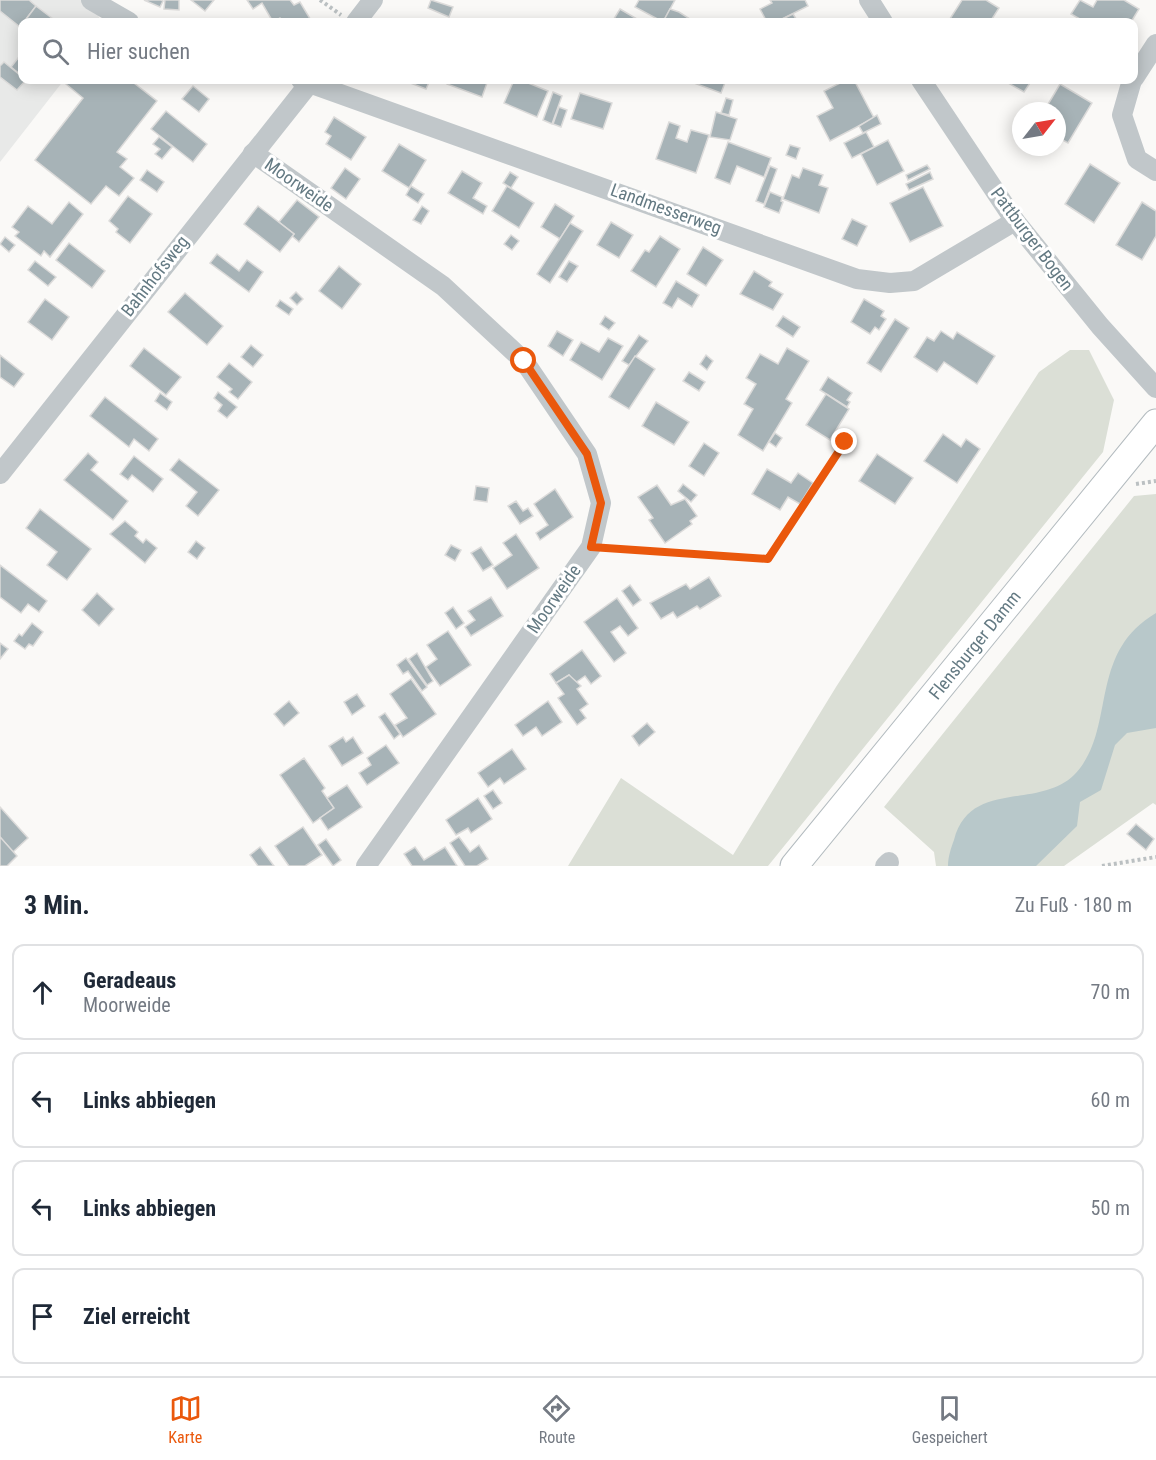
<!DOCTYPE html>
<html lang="de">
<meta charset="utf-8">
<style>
:root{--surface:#fff;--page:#f2f2f3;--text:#1f2937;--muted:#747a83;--line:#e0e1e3;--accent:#ea580c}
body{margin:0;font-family:"Roboto Condensed",sans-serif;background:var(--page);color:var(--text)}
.compass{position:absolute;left:1012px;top:102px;width:54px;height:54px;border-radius:50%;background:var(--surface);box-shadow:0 3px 15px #0003;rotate:59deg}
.stop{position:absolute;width:18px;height:18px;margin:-14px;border:4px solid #ea580c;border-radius:50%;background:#fff}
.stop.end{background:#ea580c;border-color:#fff;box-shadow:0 2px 6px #0008}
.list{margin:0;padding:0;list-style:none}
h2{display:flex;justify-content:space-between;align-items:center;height:78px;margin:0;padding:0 24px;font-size:26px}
h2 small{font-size:20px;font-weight:400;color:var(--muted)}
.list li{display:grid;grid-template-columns:39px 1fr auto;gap:18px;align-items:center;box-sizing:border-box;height:96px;margin:0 12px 12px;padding:0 12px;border:2px solid var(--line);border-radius:12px}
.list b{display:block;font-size:22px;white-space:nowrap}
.list p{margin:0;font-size:20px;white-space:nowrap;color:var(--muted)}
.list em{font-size:20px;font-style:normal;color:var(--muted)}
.icon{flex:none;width:33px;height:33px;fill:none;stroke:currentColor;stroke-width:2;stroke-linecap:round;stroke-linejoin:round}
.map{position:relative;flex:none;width:1156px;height:866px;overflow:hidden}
.search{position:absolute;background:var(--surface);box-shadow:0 3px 15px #0003;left:18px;right:18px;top:18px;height:66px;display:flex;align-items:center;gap:15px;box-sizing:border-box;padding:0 21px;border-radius:12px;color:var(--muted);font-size:22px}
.sheet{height:510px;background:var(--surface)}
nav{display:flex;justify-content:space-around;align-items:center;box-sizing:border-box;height:84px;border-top:2px solid var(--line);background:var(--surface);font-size:16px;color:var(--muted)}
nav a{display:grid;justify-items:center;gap:3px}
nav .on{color:var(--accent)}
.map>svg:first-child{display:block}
.built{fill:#e8e9e8}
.green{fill:#dbdfd6}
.water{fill:#b8c8ca}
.building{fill:#a7b3b7;stroke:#dcdbda;stroke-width:1.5}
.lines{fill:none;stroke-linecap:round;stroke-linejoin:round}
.secondary-casing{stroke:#b3bbbf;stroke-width:29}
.path{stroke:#bbc0c2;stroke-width:4;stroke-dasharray:3 3;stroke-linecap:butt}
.street{stroke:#c1c7ca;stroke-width:20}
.secondary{stroke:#fff;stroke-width:27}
.route{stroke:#ea580c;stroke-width:8}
.labels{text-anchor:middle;stroke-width:6;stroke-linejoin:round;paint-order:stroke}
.street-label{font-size:18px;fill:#647a83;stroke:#fff}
</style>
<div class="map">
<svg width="1156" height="866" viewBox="0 0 1156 866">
<rect width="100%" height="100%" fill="#faf9f7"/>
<polygon class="built" points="0,0 95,0 100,22 22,22 22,80 64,80 0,162"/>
<g class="green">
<polygon points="1070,350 1089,350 1114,400 1103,452 768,866 568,866 621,778 733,855 836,687 1039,372"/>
<polygon points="1156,494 1156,805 1153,803 1064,866 936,866 934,852 884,807 1134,496"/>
</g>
<path class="water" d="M 1156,613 L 1156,728 L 1127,733 L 1115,745 L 1101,790 L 1080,802 L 1077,826 L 1036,866 L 948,866 C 948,857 951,848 954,840 C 970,779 1038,810 1074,775 C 1118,730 1086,654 1156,613 Z"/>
<g class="building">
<polygon points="0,0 29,0 36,6 20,27 0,11"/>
<polygon points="144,0 161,0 163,1 160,7"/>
<polygon points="165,0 179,0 179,10 164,9"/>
<polygon points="191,0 214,0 205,11"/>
<polygon points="247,0 290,0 294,5 300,2 312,22 283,22 280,18 273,22 262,3 253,9"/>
<polygon points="431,0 453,7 449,17 428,8"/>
<polygon points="639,0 675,0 663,22 635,7"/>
<polygon points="770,0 805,0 808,6 776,22 767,22 760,9 772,3"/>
<polygon points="962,0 986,0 999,8 990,22 948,22"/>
<polygon points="1080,0 1093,7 1097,0 1124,0 1139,9 1131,22 1085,22 1071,14"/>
<polygon points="36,6 57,22 24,22"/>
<polygon points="620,9 642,22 612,22"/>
<polygon points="670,9 679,12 693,21 663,22"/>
<polygon points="793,14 798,22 776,22"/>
<polygon points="22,53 22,73 21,75 11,67"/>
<polygon points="4,62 26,80 17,90 0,77 0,66"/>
<polygon points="70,80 130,80 157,101 117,152 127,159 120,167 134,178 119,196 106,186 91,204 35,160 83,98 66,84"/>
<polygon points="409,80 430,80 426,89 408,82"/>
<polygon points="448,80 488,80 482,97 447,84"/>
<polygon points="514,80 521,80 548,91 537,117 504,103"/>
<polygon points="686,80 726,80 721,93"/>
<polygon points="846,80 854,80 874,118 830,141 817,116 833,108 824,91"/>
<polygon points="1003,80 1032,80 1024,92"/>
<polygon points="1060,84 1092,103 1068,143 1057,137 1057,111 1044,111"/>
<polygon points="193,86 209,99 199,112 182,99"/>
<polygon points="553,92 562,96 552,124 543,120"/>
<polygon points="580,93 612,103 603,129 571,119"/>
<polygon points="726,98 733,100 729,115 721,113"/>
<polygon points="559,107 567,110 561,127 553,124"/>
<polygon points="166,111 207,144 193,162 151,129"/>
<polygon points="716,112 737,119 730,140 710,137"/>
<polygon points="877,115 881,124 863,133 859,126"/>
<polygon points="334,117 366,137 351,160 326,144 331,136 325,132"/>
<polygon points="669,122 680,126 676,138 687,142 691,130 709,135 696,173 656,159"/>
<polygon points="866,132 874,147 852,158 844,143"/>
<polygon points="159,137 172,147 162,159 155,154 160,149 153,144"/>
<polygon points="888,140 904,171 877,185 861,154"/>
<polygon points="728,142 771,158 764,177 737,166 730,184 715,178"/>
<polygon points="399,144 426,160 409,188 382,171"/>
<polygon points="790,145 800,148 796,159 786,155"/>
<polygon points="1090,164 1120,183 1094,223 1065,204"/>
<polygon points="927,165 930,169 908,180 906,175"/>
<polygon points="770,166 777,169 764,204 756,201"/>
<polygon points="345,168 360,179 346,199 331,188"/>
<polygon points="803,168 823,175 819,185 828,188 819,213 783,199 792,175 799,178"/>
<polygon points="147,170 164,182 157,192 140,180"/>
<polygon points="462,171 482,183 473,198 487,206 483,214 448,193"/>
<polygon points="510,172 518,177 511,188 503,183"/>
<polygon points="930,172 933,179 909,190 906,184"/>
<polygon points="411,186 424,194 418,203 406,195"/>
<polygon points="507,186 534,203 519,228 492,211"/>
<polygon points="923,187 943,226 910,242 890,203"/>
<polygon points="770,192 782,197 781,201 783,202 779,213 764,207"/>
<polygon points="128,196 152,214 130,243 116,232 118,229 109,221"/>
<polygon points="297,200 319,217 299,242 292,236 294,234 279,222"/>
<polygon points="69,202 83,214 50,257 44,251 41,256 15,236 19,232 12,227 28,206 52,224"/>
<polygon points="1142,202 1156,211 1156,236 1142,260 1116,245"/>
<polygon points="555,204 574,216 560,239 541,227"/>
<polygon points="258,206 294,234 280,252 244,224"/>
<polygon points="422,206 429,211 421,224 413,220"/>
<polygon points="852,219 867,226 857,246 842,239"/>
<polygon points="611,222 633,235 619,258 597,245"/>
<polygon points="570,223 583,231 550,283 537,274"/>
<polygon points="511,235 519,241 512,250 504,244"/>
<polygon points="660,236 680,249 656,287 631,271 645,250 649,252"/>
<polygon points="5,237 15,245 9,252 0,244"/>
<polygon points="69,243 105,271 92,288 56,260"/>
<polygon points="703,247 723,260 706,286 687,274"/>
<polygon points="217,254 239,271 247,260 263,272 249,292 210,263"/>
<polygon points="35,261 56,277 48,286 28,270"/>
<polygon points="569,261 578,266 567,282 559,277"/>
<polygon points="339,266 361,284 342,309 319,291"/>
<polygon points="754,271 772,282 769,286 783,294 773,310 740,294"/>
<polygon points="676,281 699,295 692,307 678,298 672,308 663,303"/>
<polygon points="296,292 303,299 297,305 290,298"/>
<polygon points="185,293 223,326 207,345 168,312"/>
<polygon points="45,299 69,317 52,340 28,322"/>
<polygon points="864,299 884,311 881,316 886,319 879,330 875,327 870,334 851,322"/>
<polygon points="280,300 293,309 289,315 276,306"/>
<polygon points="605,316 615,323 609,330 600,324"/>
<polygon points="783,316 800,327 793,337 776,326"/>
<polygon points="895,319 909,328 881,372 867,363"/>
<polygon points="557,331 573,340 563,356 548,346"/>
<polygon points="941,331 953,339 957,332 995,356 977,384 944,362 937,372 914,357 927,337 934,341"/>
<polygon points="639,335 648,341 629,365 622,361"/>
<polygon points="608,338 623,346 602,380 570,360 581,342 599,352"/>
<polygon points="251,345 263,355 253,367 241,357"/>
<polygon points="144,348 181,377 166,395 130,366"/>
<polygon points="787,348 809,361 786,399 792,403 763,451 738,435 753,409 744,404 756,384 746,378 760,354 778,364"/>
<polygon points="0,355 24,374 14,387 0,377"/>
<polygon points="706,355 713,361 707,370 700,364"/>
<polygon points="635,356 655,369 629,409 609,397"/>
<polygon points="229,363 252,382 238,399 229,392 232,389 217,377"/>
<polygon points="689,372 705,382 699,391 683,381"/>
<polygon points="828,377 852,393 847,400 850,402 847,407 820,390"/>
<polygon points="218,392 237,407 227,418 218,411 222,405 214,398"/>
<polygon points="160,393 172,402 167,410 155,401"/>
<polygon points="826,394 849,409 830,440 806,425"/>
<polygon points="105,397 158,439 149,451 134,439 129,447 90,416"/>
<polygon points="656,402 689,422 674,445 642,426"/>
<polygon points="775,433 782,438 776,447 769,442"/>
<polygon points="943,434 961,447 966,439 980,449 957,483 924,461"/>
<polygon points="704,443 719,453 704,476 689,466"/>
<polygon points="88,453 98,462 91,470 128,501 113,520 64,480"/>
<polygon points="877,454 913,478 895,504 859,481"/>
<polygon points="134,456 163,479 153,492 132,475 128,480 120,474"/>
<polygon points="179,459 219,490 198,516 186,506 197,492 170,470"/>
<polygon points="767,469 791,483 798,473 813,483 800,504 788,497 780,510 752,494"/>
<polygon points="683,484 697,495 691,502 678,491"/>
<polygon points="657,485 671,505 685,499 697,516 690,521 692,524 665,543 649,520 653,518 638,497"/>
<polygon points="476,486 489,488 487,502 474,500"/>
<polygon points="555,489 573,517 540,540 536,533 548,525 534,504"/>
<polygon points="516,501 523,511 528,508 533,516 520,524 508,506"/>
<polygon points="40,509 91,549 67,580 47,565 57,552 26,528"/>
<polygon points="125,521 138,532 135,536 143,543 146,539 157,548 145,563 110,534"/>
<polygon points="516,534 539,568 507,589 493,568 512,555 503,543"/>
<polygon points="196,541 205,548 197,559 188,552"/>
<polygon points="451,545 461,550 455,561 445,555"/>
<polygon points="481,547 493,565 483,571 471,553"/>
<polygon points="0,565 47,601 39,612 28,604 21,613 0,597"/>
<polygon points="709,577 721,596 700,609 697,606 677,618 673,612 661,619 650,603 686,584 690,589"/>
<polygon points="630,585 641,600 633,606 622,591"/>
<polygon points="97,593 114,609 99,626 82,610"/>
<polygon points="491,597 503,616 471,636 465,627 475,620 468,611"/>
<polygon points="617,598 638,628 628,636 620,626 611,632 626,653 614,662 584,622"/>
<polygon points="453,607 464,623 456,629 445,613"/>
<polygon points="32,623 43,632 33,646 29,644 25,649 14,641 19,634 22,636"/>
<polygon points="448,631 471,665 440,686 426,667 437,659 427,645"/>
<polygon points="0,643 8,649 0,659"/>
<polygon points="582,650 601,676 591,684 585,676 575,683 569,675 556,683 550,674"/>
<polygon points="417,653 433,681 427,685 409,659"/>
<polygon points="406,658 427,687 422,691 408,671 403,674 397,665"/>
<polygon points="569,675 581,686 577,689 588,704 580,710 586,718 577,725 558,698 564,694 556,683"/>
<polygon points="411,679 436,714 403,737 395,725 407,718 390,694"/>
<polygon points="357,694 365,706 352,715 344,702"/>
<polygon points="289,701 299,713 284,726 274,714"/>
<polygon points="548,701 562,722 542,736 536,727 523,736 515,725"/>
<polygon points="385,713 400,734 394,739 379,717"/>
<polygon points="647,723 655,732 639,746 632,736"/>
<polygon points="343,737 346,742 353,737 363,753 342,766 329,746"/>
<polygon points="386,745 399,763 367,785 359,773 371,765 367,758"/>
<polygon points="512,749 526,769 504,784 500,778 488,787 478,773"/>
<polygon points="304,758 325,788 322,791 334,808 313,823 280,775"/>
<polygon points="347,785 362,807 328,830 320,818 334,808 327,798"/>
<polygon points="493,790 502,803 493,809 484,796"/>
<polygon points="478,798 492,819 471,833 468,828 456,835 446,820"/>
<polygon points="0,807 28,838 13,852 0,837"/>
<polygon points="1136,824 1154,839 1146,850 1127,834"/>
<polygon points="303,827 322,855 305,866 289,866 275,846"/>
<polygon points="0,837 17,856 7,866 0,866"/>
<polygon points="459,837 470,852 479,845 488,859 477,866 465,866 450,843"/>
<polygon points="326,839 341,860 333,866 318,845"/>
<polygon points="260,847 274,866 258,866 250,855"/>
<polygon points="415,847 424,860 445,847 457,866 412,866 404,854"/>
</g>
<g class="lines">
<defs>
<polyline id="secondary" points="794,866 1156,423"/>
</defs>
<use href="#secondary" class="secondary-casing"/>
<g class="path">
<polyline points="320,0 341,15"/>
<polyline points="1136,484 1156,481"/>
<polyline points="610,548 768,559 845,442"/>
<polyline points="1102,866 1156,857"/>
</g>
<g class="street">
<polyline points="91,0 129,22"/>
<polyline points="869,0 883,22"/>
<polyline points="356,22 373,0"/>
<polyline points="1134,78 1156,44"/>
<polyline points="301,80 857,279 890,283 914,281 1015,221"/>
<polyline points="921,80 1015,221 1100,326 1156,388"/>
<polyline points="1132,80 1122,115 1137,159 1156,171"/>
<polyline points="253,153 443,286 524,361 587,454 601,503 591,547 366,866"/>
<polyline points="0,474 312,80"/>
<polyline points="885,866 889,862"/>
</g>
<use href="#secondary" class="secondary"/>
</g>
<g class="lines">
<polyline class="route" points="524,361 587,454 601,503 591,547 768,559 845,442"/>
</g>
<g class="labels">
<g class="street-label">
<text transform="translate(299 185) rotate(35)" y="6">Moorweide</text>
<text transform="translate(666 209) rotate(20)" y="6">Landmesserweg</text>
<text transform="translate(1032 239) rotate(53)" y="6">Pattburger Bogen</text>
<text transform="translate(155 276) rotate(-52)" y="6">Bahnhofsweg</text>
<text transform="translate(554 599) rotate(-55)" y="6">Moorweide</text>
<text transform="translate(975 645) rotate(-51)" y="6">Flensburger Damm</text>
</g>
</g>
</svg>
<svg class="compass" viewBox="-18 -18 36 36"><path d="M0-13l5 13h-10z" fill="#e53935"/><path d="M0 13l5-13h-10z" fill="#747a83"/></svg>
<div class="stop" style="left:524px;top:361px"></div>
<div class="stop end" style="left:845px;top:442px"></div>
<div class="search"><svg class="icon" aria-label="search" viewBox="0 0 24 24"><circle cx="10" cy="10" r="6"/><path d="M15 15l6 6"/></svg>Hier suchen</div>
</div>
<section class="sheet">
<h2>3 Min.<small>Zu Fuß · 180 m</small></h2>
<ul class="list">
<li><svg class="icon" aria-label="ahead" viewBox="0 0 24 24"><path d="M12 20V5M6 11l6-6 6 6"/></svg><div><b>Geradeaus</b><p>Moorweide</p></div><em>70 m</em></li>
<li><svg class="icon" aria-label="left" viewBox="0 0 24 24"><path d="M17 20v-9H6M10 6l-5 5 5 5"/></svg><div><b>Links abbiegen</b></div><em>60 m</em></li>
<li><svg class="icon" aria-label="left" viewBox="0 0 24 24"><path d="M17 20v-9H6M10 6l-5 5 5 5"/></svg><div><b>Links abbiegen</b></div><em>50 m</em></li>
<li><svg class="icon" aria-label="arrive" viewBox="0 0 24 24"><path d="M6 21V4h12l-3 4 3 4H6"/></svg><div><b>Ziel erreicht</b></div></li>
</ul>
</section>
<nav>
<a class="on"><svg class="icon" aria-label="map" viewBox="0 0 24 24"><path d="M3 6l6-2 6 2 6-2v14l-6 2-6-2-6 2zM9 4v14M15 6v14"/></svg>Karte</a>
<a><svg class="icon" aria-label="directions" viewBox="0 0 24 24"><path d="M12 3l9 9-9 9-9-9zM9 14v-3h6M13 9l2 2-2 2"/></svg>Route</a>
<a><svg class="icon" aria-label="saved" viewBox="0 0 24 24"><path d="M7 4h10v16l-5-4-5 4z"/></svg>Gespeichert</a>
</nav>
